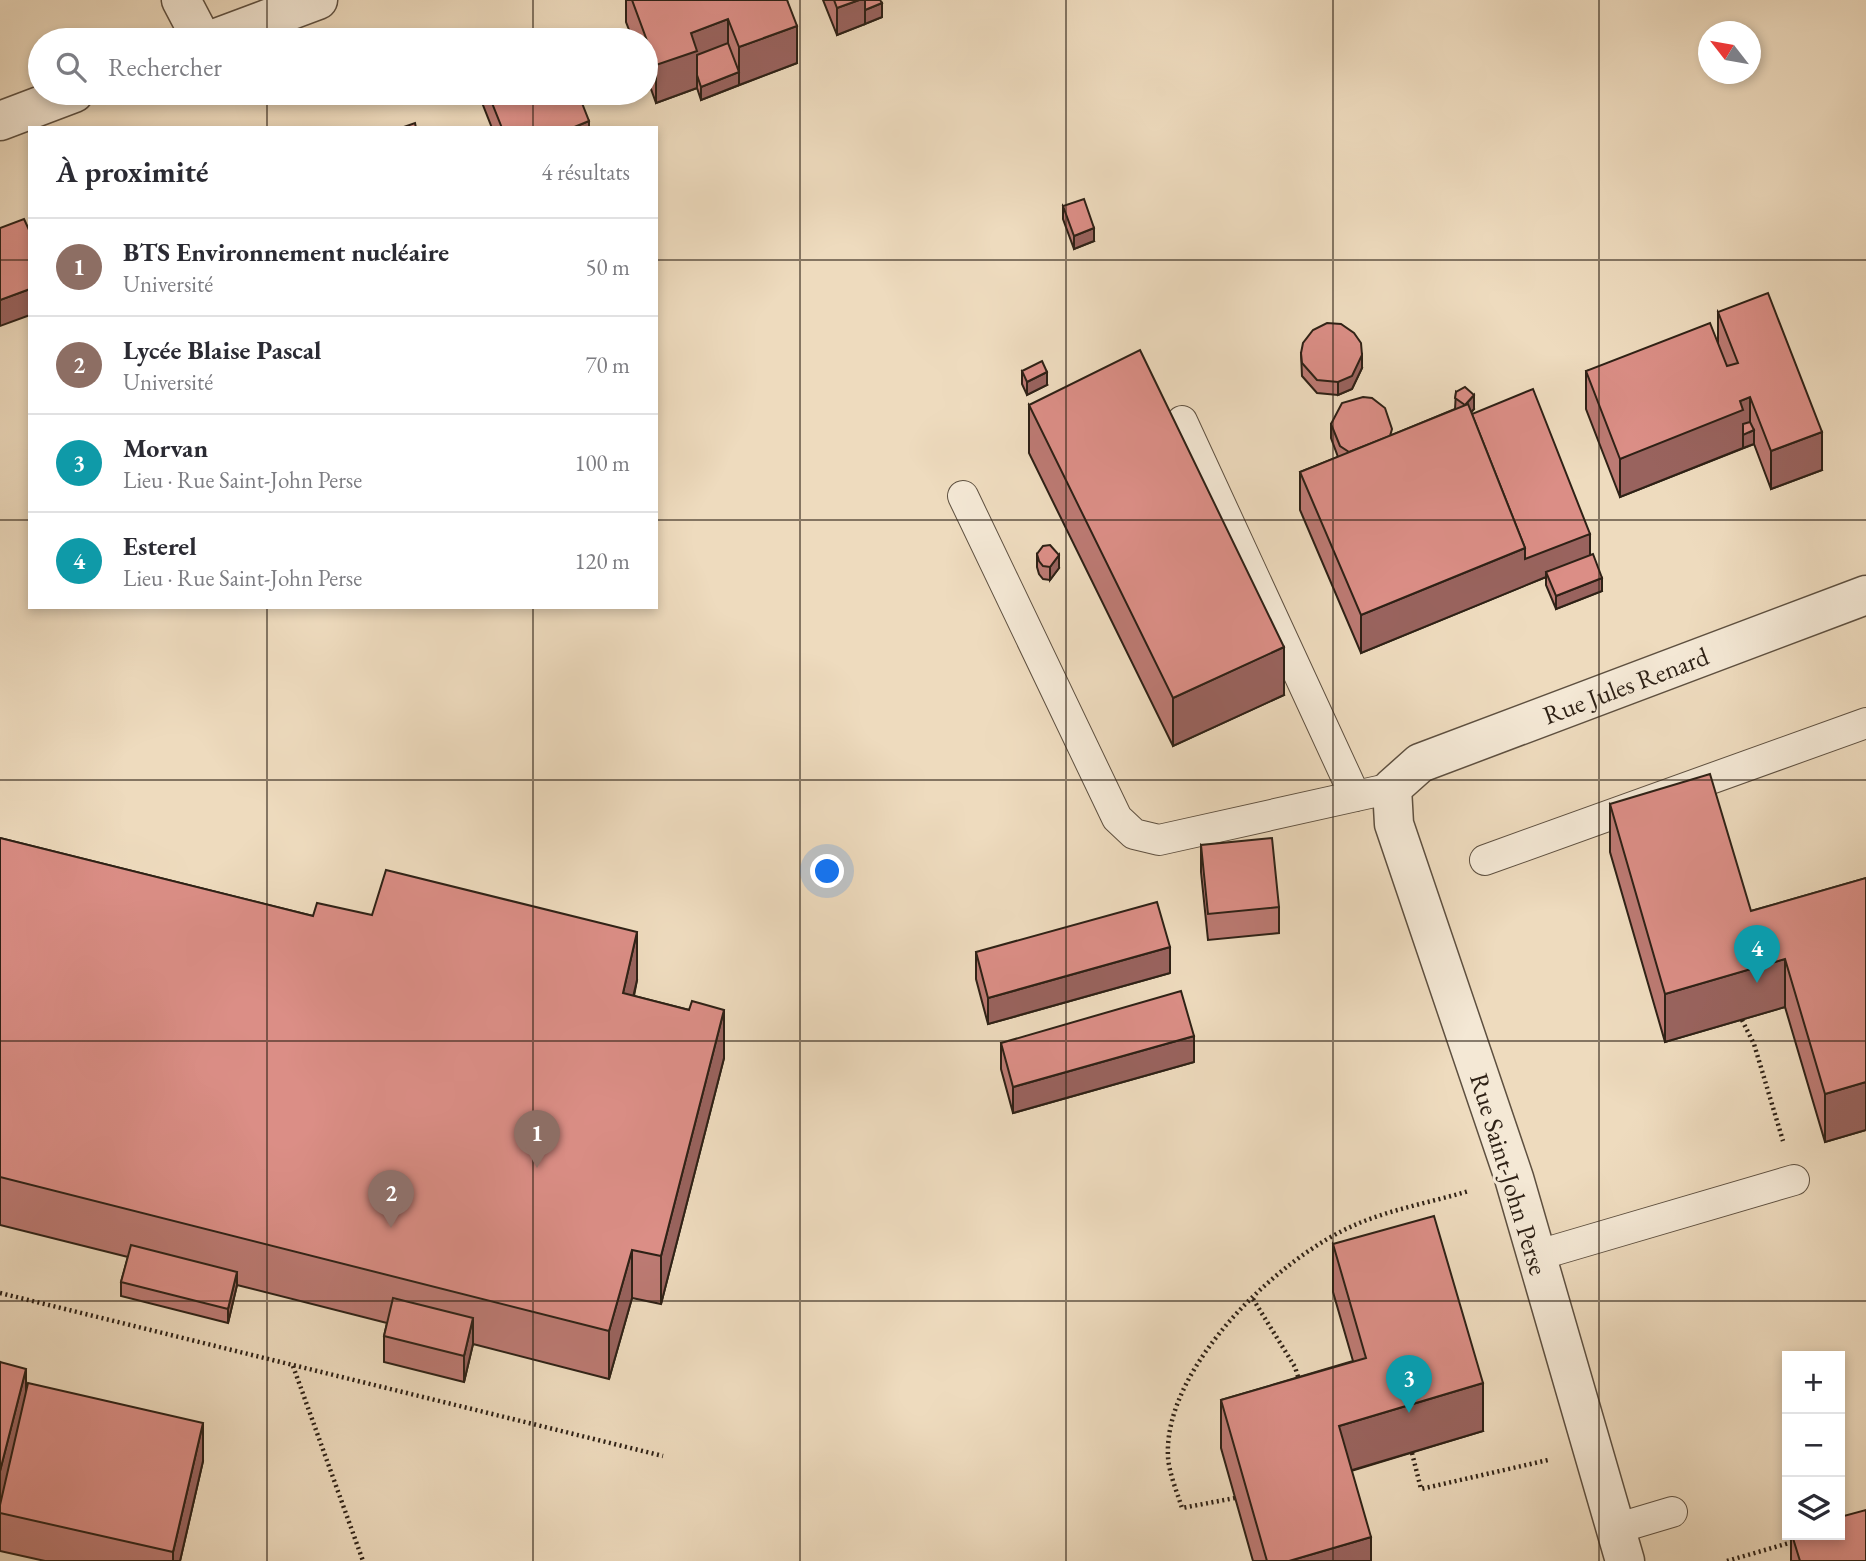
<!DOCTYPE html>
<html lang="fr">
<meta charset="utf-8">
<style>
:root{--surface:#fff;--page:#f2f2f3;--text:#2b2b33;--muted:#7c7c81;--line:#e1e1e2;--accent:#d93025}
body{margin:0;font-family:"EB Garamond",serif;background:var(--page);color:var(--text)}
.controls{position:absolute;right:21px;bottom:21px;display:grid;overflow:hidden;border-radius:0px;box-shadow:0 4px 10px #0003}
.controls button{width:63px;height:63px;display:grid;place-items:center;padding:0;border:0;border-bottom:2px solid var(--line);background:var(--surface);color:var(--text);font:35px sans-serif}
.compass{position:absolute;left:1698px;top:21px;width:63px;height:63px;border-radius:50%;background:var(--surface);box-shadow:0 4px 10px #0003;rotate:301deg}
.you{position:absolute;left:828px;top:872px;width:24px;height:24px;margin:-18px;border:5px solid #fff;border-radius:50%;background:#1a73e8;box-shadow:0 0 0 10px #1a73e833}
.badge{display:grid;place-items:center;width:46px;height:46px;border-radius:50%;background:var(--accent);color:#fff;font-size:23px;font-weight:700}
.pin{position:absolute;translate:-50% -58px;filter:drop-shadow(0 2px 4px #0008)}
.pin::after{content:'';position:absolute;top:37px;width:24px;height:21px;background:inherit;clip-path:polygon(0 0,100% 0,50% 100%)}
.list{margin:0;padding:0;list-style:none}
h2{display:flex;justify-content:space-between;align-items:center;height:91px;margin:0;padding:0 28px;font-size:30px}
h2 small{font-size:23px;font-weight:400;color:var(--muted)}
.list li{display:grid;grid-template-columns:46px 1fr auto;gap:21px;align-items:center;box-sizing:border-box;height:98px;padding:0 28px;border-top:2px solid var(--line)}
.list b{display:block;font-size:26px;white-space:nowrap}
.list p{margin:0;font-size:23px;white-space:nowrap;color:var(--muted)}
.list em{font-size:23px;font-style:normal;color:var(--muted)}
.icon{flex:none;width:38px;height:38px;fill:none;stroke:currentColor;stroke-width:2;stroke-linecap:round;stroke-linejoin:round}
.map{position:relative;flex:none;width:1866px;height:1561px;overflow:hidden}
.search{position:absolute;background:var(--surface);box-shadow:0 4px 10px #0003;left:28px;top:28px;width:630px;height:77px;display:flex;align-items:center;gap:18px;box-sizing:border-box;padding:0 24px;border-radius:38px;color:var(--muted);font-size:26px}
.panel{position:absolute;background:var(--surface);box-shadow:0 4px 10px #0003;left:28px;top:126px;width:630px;height:483px;border-radius:0px}
.map>svg:first-child{display:block}
.lines{fill:none;stroke-linecap:round;stroke-linejoin:round}
.service-casing{stroke:#5e5040;stroke-width:32}
.minor-casing{stroke:#5e5040;stroke-width:41}
.path{stroke:#2e2116;stroke-width:4.5;stroke-dasharray:2 3.5;stroke-linecap:butt}
.service{stroke:#f4e8d5;stroke-width:30}
.minor{stroke:#f4e8d5;stroke-width:38}
.wall{fill:#bc7a73;stroke:#2e2116;stroke-width:2}
.shaded-wall{fill:#99635e;stroke:#2e2116;stroke-width:2}
.building{fill:#db8e86;stroke:#2e2116;stroke-width:2}
.grid{fill:none;stroke:#2e2116;stroke-width:2;stroke-opacity:0.55}
.labels{text-anchor:middle;stroke-width:6;stroke-linejoin:round;paint-order:stroke}
.street-label{font-size:26px;fill:#2e2116;stroke:#f4e8d5}
</style>
<div class="map">
<svg width="1866" height="1561" viewBox="0 0 1866 1561">
<rect width="100%" height="100%" fill="#eedbbe"/>
<filter id="stains"><feTurbulence type="fractalNoise" baseFrequency=".00286" numOctaves="4"/><feColorMatrix values="0 0 0 0 .2 0 0 0 0 .09 0 0 0 0 .02 0 0 0 .5 -.17"/></filter>
<radialGradient id="worn" r=".72"><stop offset=".6" stop-color="#630" stop-opacity="0"/><stop offset="1" stop-color="#630" stop-opacity=".3"/></radialGradient>
<g class="lines">
<defs>
<g id="service">
<polyline points="1182,421 1355,796"/>
<polyline points="963,496 1117,818 1134,834 1159,840 1392,788"/>
<polyline points="1485,860 1866,723"/>
<polyline points="1535,1256 1794,1180"/>
<polyline points="1615,1529 1672,1512"/>
</g>
<g id="minor">
<polyline points="181,0 202,40"/>
<polyline points="211,40 318,0"/>
<polyline points="0,121 74,93"/>
<path id="s1" d="M 1625,1561 L 1514,1178 L 1394,824 L 1392,788 L 1420,763 L 1866,595"/>
</g>
</defs>
<use href="#service" class="service-casing"/>
<use href="#minor" class="minor-casing"/>
<g class="path">
<polyline points="1742,1020 1754,1044 1783,1141"/>
<polyline points="0,1293 663,1456"/>
<polyline points="1253,1299 1295,1367 1299,1380"/>
<polyline points="293,1366 363,1561"/>
<polyline points="1412,1453 1421,1489 1548,1460"/>
<path d="M 1235,1498 L 1182,1508 C 1177,1492 1169,1473 1168,1457 C 1163,1367 1280,1256 1357,1224 C 1392,1209 1432,1202 1469,1191"/>
<polyline points="1727,1561 1796,1541"/>
</g>
<use href="#service" class="service"/>
<use href="#minor" class="minor"/>
</g>
<g class="wall">
<polygon points="626,0 787,0 797,63 701,100 697,88 656,103 646,75 646,40 633,40 626,22"/>
<polygon points="823,0 880,0 882,17 837,35"/>
<polygon points="481,93 578,93 589,128 492,128 481,100"/>
<polygon points="1063,206 1094,241 1074,249 1063,219"/>
<polygon points="1718,312 1822,470 1771,489 1754,444 1620,497 1586,409 1586,371 1718,345"/>
<polygon points="1301,353 1362,368 1352,389 1338,395 1317,393 1302,376"/>
<polygon points="1022,371 1047,385 1027,395 1022,384"/>
<polygon points="1456,392 1474,409 1471,412 1472,414 1590,555 1602,591 1556,609 1546,585 1546,577 1361,653 1300,510 1300,472 1338,457 1331,438 1331,424 1392,435 1455,409"/>
<polygon points="1029,405 1284,695 1173,746 1029,453"/>
<polygon points="1037,554 1059,568 1050,580 1043,579 1039,574 1037,567"/>
<polygon points="1610,804 1751,911 1866,878 1866,1130 1825,1142 1785,1007 1665,1042 1610,852"/>
<polygon points="0,838 313,916 637,980 634,996 689,1010 724,1058 661,1304 632,1298 609,1379 473,1344 464,1382 384,1362 384,1336 387,1323 237,1285 228,1323 121,1296 121,1282 128,1257 0,1225"/>
<polygon points="1201,845 1279,907 1279,933 1208,940 1201,872"/>
<polygon points="976,952 1170,973 988,1024 976,979"/>
<polygon points="1001,1043 1194,1062 1013,1113 1001,1069"/>
<polygon points="1333,1244 1483,1431 1351,1471 1371,1561 1253,1561 1221,1448 1221,1400 1353,1361 1333,1292"/>
<polygon points="0,1362 26,1390 203,1461 180,1561 45,1561 0,1551"/>
<polygon points="1791,1535 1840,1535 1866,1561 1791,1561"/>
</g>
<g class="shaded-wall">
<polygon points="859,0 865,0 865,24 837,35 837,8"/>
<polygon points="882,3 882,17 865,24 865,10"/>
<polygon points="728,19 728,57 697,69 697,88 656,103 656,65 691,33"/>
<polygon points="797,26 797,63 739,85 739,47"/>
<polygon points="739,72 739,85 701,100 701,87"/>
<polygon points="589,121 589,128 572,128"/>
<polygon points="1094,228 1094,241 1074,249 1074,236"/>
<polygon points="30,289 30,315 0,326 0,300"/>
<polygon points="1362,355 1362,368 1352,389 1338,395 1338,382"/>
<polygon points="1047,372 1047,385 1027,395 1027,382"/>
<polygon points="1474,395 1474,409 1465,419 1465,405"/>
<polygon points="1750,397 1750,432 1754,430 1754,444 1743,448 1743,435 1743,448 1620,497 1620,459 1740,401"/>
<polygon points="1822,432 1822,470 1771,489 1771,451"/>
<polygon points="1590,534 1590,560 1546,572 1546,577 1361,653 1361,615 1525,548"/>
<polygon points="1059,555 1059,568 1050,580 1050,567"/>
<polygon points="1602,578 1602,591 1556,609 1556,596"/>
<polygon points="1284,647 1284,695 1173,746 1173,698"/>
<polygon points="637,932 637,980 623,1041 623,993"/>
<polygon points="1170,947 1170,973 988,1024 988,998"/>
<polygon points="1785,959 1785,1007 1665,1042 1665,994"/>
<polygon points="724,1010 724,1058 661,1304 661,1256"/>
<polygon points="1194,1036 1194,1062 1013,1113 1013,1087"/>
<polygon points="1866,1082 1866,1130 1825,1142 1825,1094"/>
<polygon points="632,1250 632,1298 609,1379 609,1331"/>
<polygon points="237,1272 237,1285 228,1323 228,1309"/>
<polygon points="473,1318 473,1344 464,1382 464,1356"/>
<polygon points="26,1369 26,1417 0,1513 0,1471"/>
<polygon points="1483,1383 1483,1431 1339,1474 1339,1426"/>
<polygon points="203,1423 203,1461 180,1561 173,1561 173,1552"/>
<polygon points="1371,1537 1371,1561 1289,1561"/>
</g>
<g class="building">
<polygon points="632,0 787,0 797,26 739,47 728,19 691,33 697,51 656,65"/>
<polygon points="834,0 859,0 837,8"/>
<polygon points="865,0 880,0 882,3 865,10"/>
<polygon points="728,43 739,72 701,87 697,75 697,55"/>
<polygon points="488,93 578,93 589,121 572,128 502,128"/>
<polygon points="415,123 416,128 401,128"/>
<polygon points="1084,199 1094,228 1074,236 1063,206"/>
<polygon points="24,219 30,232 30,289 0,300 0,228"/>
<polygon points="1768,293 1822,432 1771,451 1750,397 1740,401 1743,410 1620,459 1586,371 1710,323 1727,366 1738,363 1718,312"/>
<polygon points="1327,323 1341,324 1354,333 1361,343 1362,355 1352,376 1338,382 1317,380 1302,363 1301,353 1303,343 1313,330"/>
<polygon points="1140,350 1284,647 1173,698 1029,405"/>
<polygon points="1042,361 1047,372 1027,382 1022,371"/>
<polygon points="1465,387 1474,395 1465,405 1455,398 1456,392"/>
<polygon points="1533,389 1590,534 1525,559 1525,548 1472,414"/>
<polygon points="1363,397 1372,398 1385,408 1392,429 1390,436 1349,452 1340,446 1331,424 1342,403"/>
<polygon points="1468,404 1525,548 1361,615 1300,472"/>
<polygon points="1750,422 1754,430 1743,435 1743,424"/>
<polygon points="1050,545 1059,555 1050,567 1043,566 1039,561 1037,554 1043,546"/>
<polygon points="1593,554 1602,578 1556,596 1546,572"/>
<polygon points="1710,774 1751,911 1866,878 1866,1082 1825,1094 1785,959 1665,994 1610,804"/>
<polygon points="0,838 313,916 317,903 372,915 386,870 637,932 623,993 689,1010 692,1001 724,1010 661,1256 632,1250 609,1331 0,1177"/>
<polygon points="1272,838 1279,907 1208,914 1201,845"/>
<polygon points="1157,902 1170,947 988,998 976,952"/>
<polygon points="1181,991 1194,1036 1013,1087 1001,1043"/>
<polygon points="1434,1216 1483,1383 1339,1426 1371,1537 1289,1561 1267,1561 1221,1400 1366,1358 1333,1244"/>
<polygon points="131,1245 237,1272 228,1309 121,1282"/>
<polygon points="393,1298 473,1318 464,1356 384,1336"/>
<polygon points="0,1362 26,1369 0,1471"/>
<polygon points="28,1383 203,1423 173,1552 0,1513 0,1505"/>
<polygon points="1866,1510 1866,1561 1800,1561 1792,1535 1840,1535 1840,1517"/>
</g>
<path class="grid" d="M 267,0 L 267,40M 533,0 L 533,40M 800,0 L 800,1561M 1066,0 L 1066,1561M 1333,0 L 1333,1561M 1599,0 L 1599,1561M 267,93 L 267,128M 533,93 L 533,128M 0,260 L 30,260M 656,260 L 1866,260M 0,520 L 30,520M 656,520 L 1866,520M 267,607 L 267,1561M 533,607 L 533,1561M 0,780 L 1866,780M 0,1041 L 1866,1041M 0,1301 L 1866,1301"/>
<g class="labels">
<g class="street-label">
<text dy="9" stroke="none"><textPath href="#s1" startOffset="1066">Rue Jules Renard</textPath></text>
<text transform="translate(1509 1174) rotate(73)" y="9">Rue Saint-John Perse</text>
</g>
</g>
<rect width="100%" height="100%" filter="url(#stains)"/>
<rect width="100%" height="100%" fill="url(#worn)"/>
</svg>
<div class="controls">
<button>+</button>
<button>−</button>
<button><svg class="icon" aria-label="layers" viewBox="0 0 24 24"><path d="M12 4l9 5-9 5-9-5zM3 14l9 5 9-5"/></svg></button>
</div>
<svg class="compass" viewBox="-18 -18 36 36"><path d="M0-13l5 13h-10z" fill="#e53935"/><path d="M0 13l5-13h-10z" fill="#7c7c81"/></svg>
<div class="you"></div>
<div class="pin badge" style="left:537px;top:1168px;background:#8d6e63">1</div>
<div class="pin badge" style="left:391px;top:1228px;background:#8d6e63">2</div>
<div class="pin badge" style="left:1409px;top:1413px;background:#0f9aa8">3</div>
<div class="pin badge" style="left:1757px;top:983px;background:#0f9aa8">4</div>
<div class="search"><svg class="icon" aria-label="search" viewBox="0 0 24 24"><circle cx="10" cy="10" r="6"/><path d="M15 15l6 6"/></svg>Rechercher</div>
<section class="panel">
<h2>À proximité<small>4 résultats</small></h2>
<ul class="list">
<li><span class="badge" style="background:#8d6e63">1</span><div><b>BTS Environnement nucléaire</b><p>Université</p></div><em>50 m</em></li>
<li><span class="badge" style="background:#8d6e63">2</span><div><b>Lycée Blaise Pascal</b><p>Université</p></div><em>70 m</em></li>
<li><span class="badge" style="background:#0f9aa8">3</span><div><b>Morvan</b><p>Lieu · Rue Saint-John Perse</p></div><em>100 m</em></li>
<li><span class="badge" style="background:#0f9aa8">4</span><div><b>Esterel</b><p>Lieu · Rue Saint-John Perse</p></div><em>120 m</em></li>
</ul>
</section>
</div>
